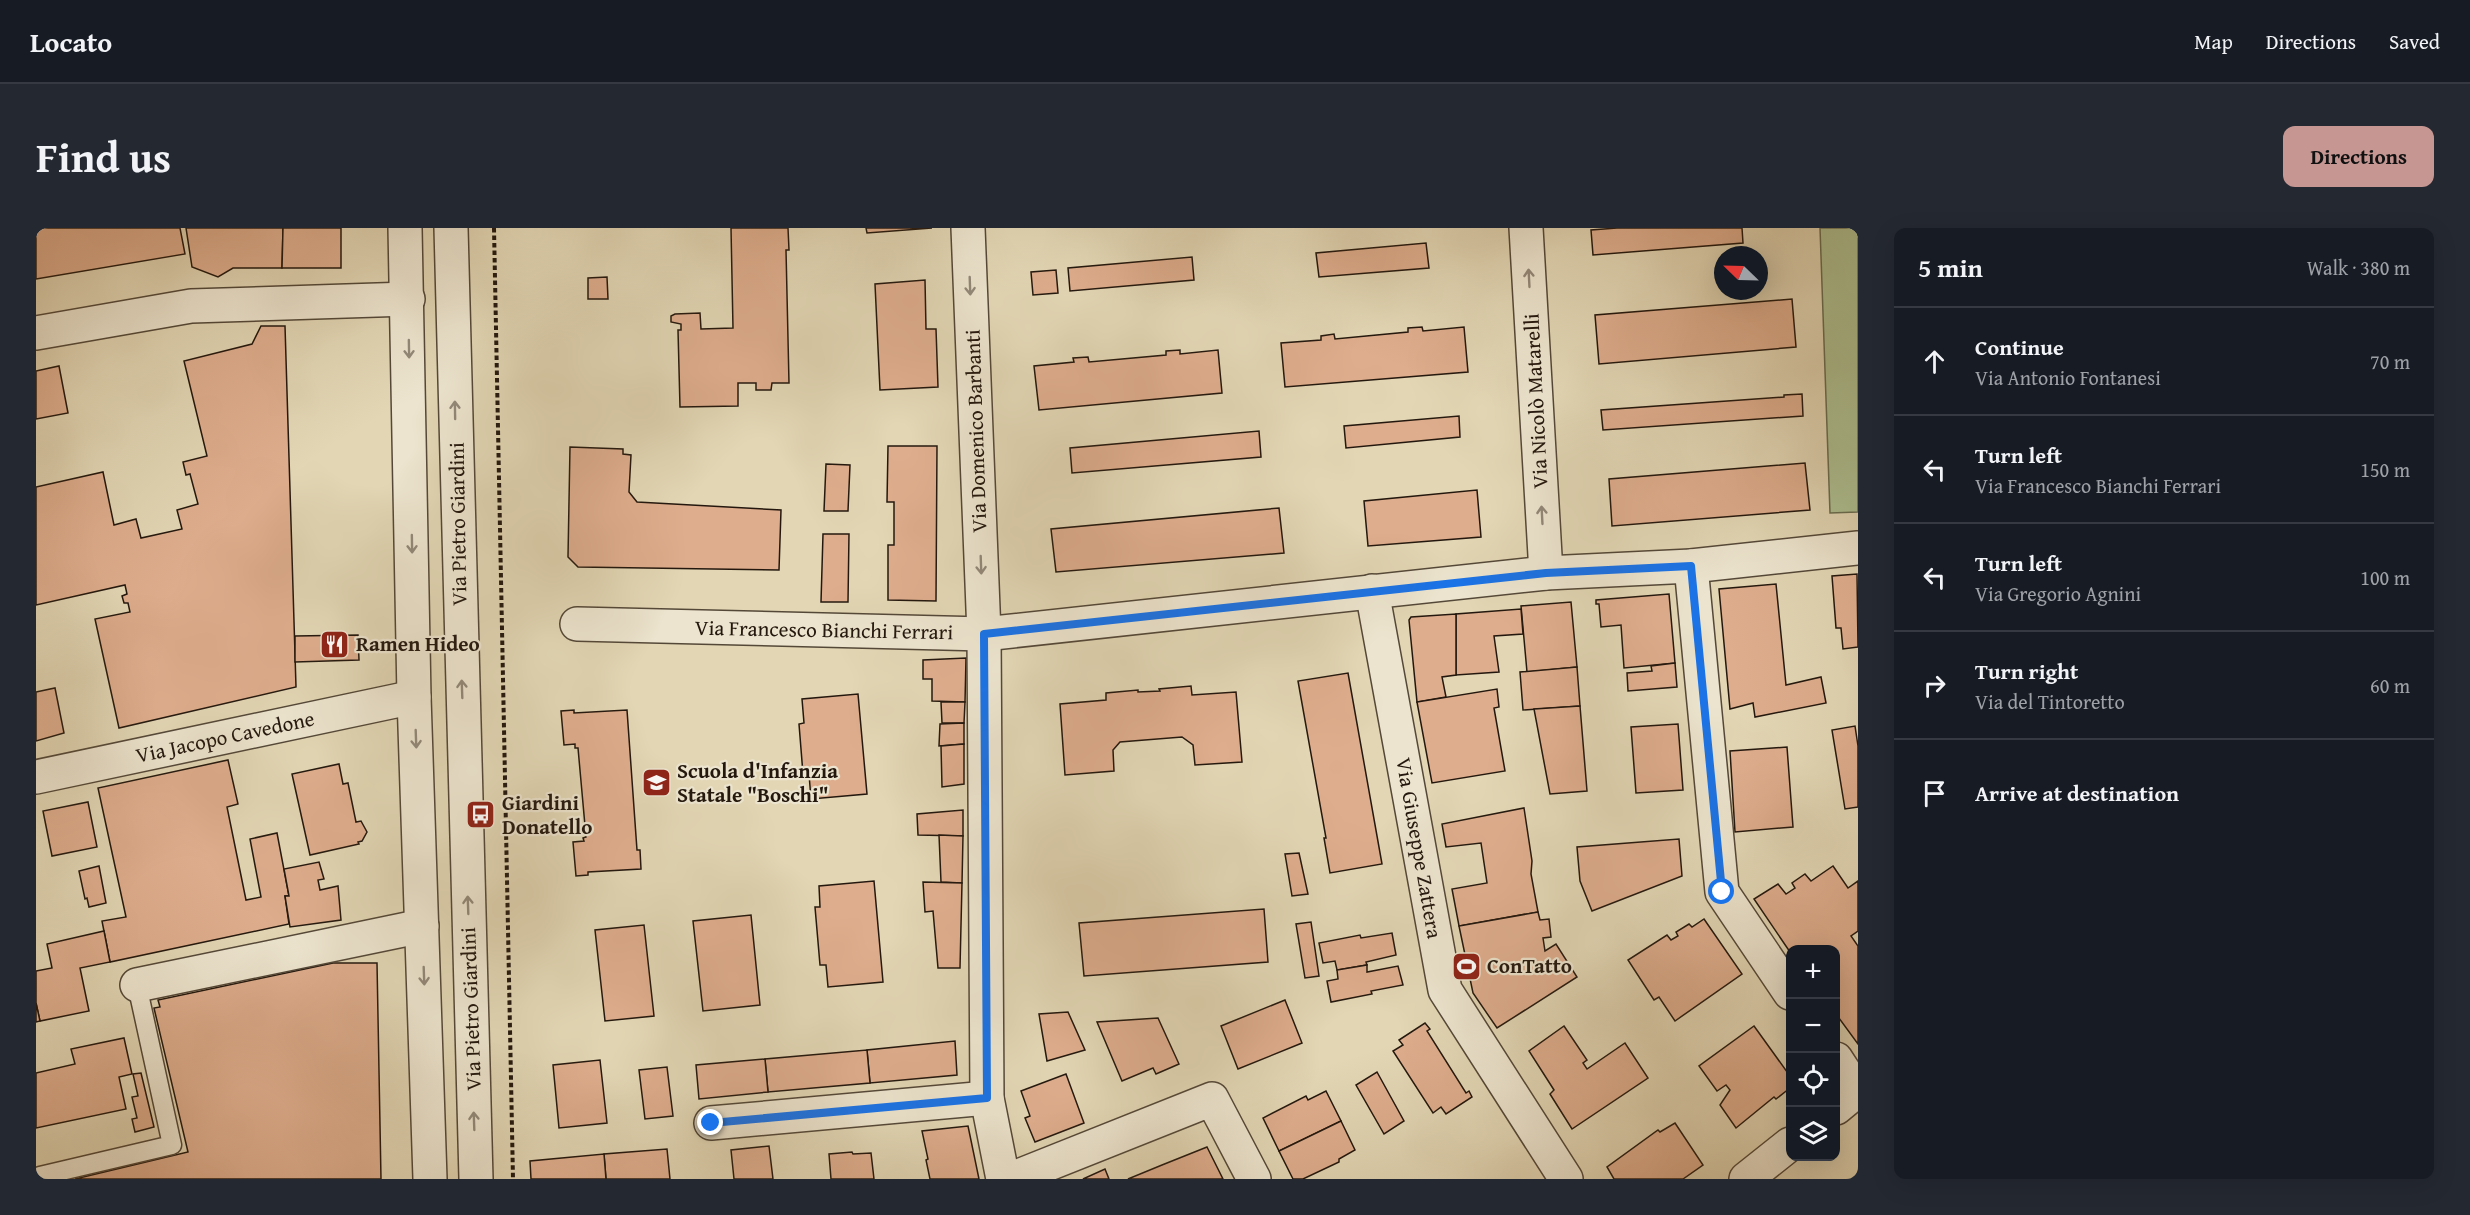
<!DOCTYPE html>
<meta charset="utf-8">
<style>
:root{--surface:#171b24;--page:#242831;--text:#f1f3f6;--muted:#9ea1a6;--line:#363941;--accent:#c59692}
body{margin:0;font-family:"Gentium Book Plus",serif;background:var(--page);color:var(--text)}
.controls{position:absolute;right:18px;bottom:18px;display:grid;overflow:hidden;border-radius:12px;box-shadow:0 6px 24px #0002}
.controls button{width:54px;height:54px;display:grid;place-items:center;padding:0;border:0;border-bottom:2px solid var(--line);background:var(--surface);color:var(--text);font:30px sans-serif}
.compass{position:absolute;left:1678px;top:18px;width:54px;height:54px;border-radius:50%;background:var(--surface);box-shadow:0 6px 24px #0002;rotate:293deg}
.stop{position:absolute;width:18px;height:18px;margin:-14px;border:4px solid #1a73e8;border-radius:50%;background:#fff}
.stop.end{background:#1a73e8;border-color:#fff;box-shadow:0 2px 6px #0008}
.list{margin:0;padding:0;list-style:none}
h2{display:flex;justify-content:space-between;align-items:center;height:78px;margin:0;padding:0 24px;font-size:26px}
h2 small{font-size:20px;font-weight:400;color:var(--muted)}
.list li{display:grid;grid-template-columns:39px 1fr auto;gap:18px;align-items:center;box-sizing:border-box;height:108px;padding:0 24px;border-top:2px solid var(--line)}
.list b{display:block;font-size:22px;white-space:nowrap}
.list p{margin:0;font-size:20px;white-space:nowrap;color:var(--muted)}
.list em{font-size:20px;font-style:normal;color:var(--muted)}
.icon{flex:none;width:33px;height:33px;fill:none;stroke:currentColor;stroke-width:2;stroke-linecap:round;stroke-linejoin:round}
.map{position:relative;flex:none;width:1822px;height:951px;overflow:hidden;border-radius:12px}
header{display:flex;align-items:center;gap:36px;box-sizing:border-box;height:84px;padding:0 30px;background:var(--surface);border-bottom:2px solid var(--line)}
header strong{font-size:28px}
nav{display:flex;gap:33px;margin-inline-start:auto;font-size:21px}
.intro{display:flex;align-items:center;justify-content:space-between;box-sizing:border-box;height:144px;padding:0 36px}
h1{margin:0;font-size:42px}
.button{padding:15px 27px;border-radius:12px;background:var(--accent);color:#111;font-size:21px;font-weight:700}
main{display:flex;gap:36px;padding:0 36px}
aside{flex:1;background:var(--surface);border-radius:12px;box-shadow:0 6px 24px #0002}
.map>svg:first-child{display:block}
.green{fill:#adbf91;stroke:#686c50;stroke-width:1.5}
.building{fill:#dead8d;stroke:#24180e;stroke-width:1.5}
.lines{fill:none;stroke-linecap:round;stroke-linejoin:round}
.service-casing{stroke:#544838;stroke-width:21}
.minor-casing{stroke:#544838;stroke-width:36}
.tertiary-casing{stroke:#544838;stroke-width:36}
.path{stroke:#24180e;stroke-width:4;stroke-dasharray:4.5 3;stroke-linecap:butt}
.service{stroke:#ece4ce;stroke-width:18}
.minor{stroke:#ece4ce;stroke-width:33}
.tertiary{stroke:#ece4ce;stroke-width:33}
.oneway{stroke:#928878}
.route{stroke:#1a73e8;stroke-width:8}
.labels{text-anchor:middle;stroke-width:4.5;stroke-linejoin:round;paint-order:stroke}
.street-label{font-size:21px;fill:#24180e;stroke:#ece4ce}
.poi-label{font-size:21px;font-weight:bold;fill:#24180e;stroke:#ece4ce;text-anchor:start}
</style>
<header>
<strong>Locato</strong>
<nav><a>Map</a><a>Directions</a><a>Saved</a></nav>
</header>
<div class="intro"><h1>Find us</h1><a class="button">Directions</a></div>
<main>
<div class="map">
<svg width="1822" height="951" viewBox="0 0 1822 951">
<rect width="100%" height="100%" fill="#e2d6b4"/>
<filter id="stains"><feTurbulence type="fractalNoise" baseFrequency=".00333" numOctaves="4"/><feColorMatrix values="0 0 0 0 .2 0 0 0 0 .09 0 0 0 0 .02 0 0 0 .5 -.17"/></filter>
<radialGradient id="worn" r=".72"><stop offset=".6" stop-color="#630" stop-opacity="0"/><stop offset="1" stop-color="#630" stop-opacity=".3"/></radialGradient>
<polygon class="green" points="1784,0 1822,0 1822,284 1794,285"/>
<g class="building">
<polygon points="0,0 144,0 149,26 0,51"/>
<polygon points="150,0 247,0 246,40 197,40 182,49 156,39"/>
<polygon points="247,0 305,0 305,40 246,40"/>
<polygon points="695,0 752,0 753,22 750,22 753,155 736,155 735,162 720,162 720,155 702,155 702,178 644,179 642,102 645,102 645,96 635,94 635,88 639,86 664,85 665,101 697,100"/>
<polygon points="830,0 896,0 831,5"/>
<polygon points="1581,0 1706,0 1707,15 1557,27 1555,2"/>
<polygon points="1390,15 1393,40 1283,49 1280,25"/>
<polygon points="1156,29 1158,52 1034,63 1032,40"/>
<polygon points="1020,42 1022,65 997,67 995,44"/>
<polygon points="571,49 572,71 552,71 552,50"/>
<polygon points="889,52 890,101 900,101 902,159 844,162 839,56"/>
<polygon points="1756,71 1760,119 1563,136 1559,87"/>
<polygon points="225,98 249,98 260,459 83,500 59,391 94,384 92,375 88,375 86,368 91,366 89,357 0,377 0,259 67,244 78,297 100,291 105,310 146,301 141,282 162,276 154,246 150,247 147,234 171,228 148,133 216,116"/>
<polygon points="1386,99 1387,103 1428,99 1432,144 1249,159 1245,115 1285,112 1285,108 1298,106 1299,111 1372,104 1372,100"/>
<polygon points="1144,122 1144,126 1182,122 1186,165 1003,182 998,138 1038,134 1037,130 1052,129 1053,134 1130,127 1130,123"/>
<polygon points="23,138 32,185 0,191 0,143"/>
<polygon points="1766,166 1767,188 1567,202 1565,182 1748,169 1748,167"/>
<polygon points="1423,188 1424,209 1310,220 1308,198"/>
<polygon points="1223,203 1225,229 1036,245 1034,220"/>
<polygon points="852,218 901,218 900,373 852,372 852,317 858,317 858,274 851,274"/>
<polygon points="534,219 587,221 587,226 595,227 593,264 601,274 745,282 743,342 542,339 532,329"/>
<polygon points="1769,235 1774,282 1576,298 1573,251"/>
<polygon points="790,236 814,237 812,283 788,283"/>
<polygon points="1441,262 1445,309 1332,318 1328,273"/>
<polygon points="1243,280 1248,325 1020,344 1015,301"/>
<polygon points="787,306 813,306 812,374 785,374"/>
<polygon points="1821,346 1822,419 1807,421 1805,400 1800,400 1796,348"/>
<polygon points="1740,356 1750,457 1785,449 1790,475 1719,489 1717,475 1694,481 1683,361"/>
<polygon points="1633,366 1639,435 1588,440 1585,397 1565,399 1563,376 1560,376 1560,372"/>
<polygon points="1535,374 1541,439 1491,444 1485,378"/>
<polygon points="1485,381 1487,406 1458,408 1463,444 1420,447 1420,386"/>
<polygon points="1420,386 1420,447 1406,449 1410,469 1381,474 1373,392 1375,389"/>
<polygon points="322,407 323,432 259,434 259,408"/>
<polygon points="930,430 929,474 896,473 896,451 887,451 887,432"/>
<polygon points="1639,435 1641,459 1592,463 1591,445 1616,443 1615,438"/>
<polygon points="1541,439 1544,478 1487,482 1484,444"/>
<polygon points="1312,445 1346,636 1294,645 1288,610 1290,610 1262,453"/>
<polygon points="1155,458 1156,467 1200,464 1206,534 1159,537 1157,517 1146,509 1084,514 1077,522 1078,543 1029,547 1024,476 1070,472 1070,465 1102,462 1102,464 1124,463 1123,461"/>
<polygon points="19,460 28,505 0,513 0,464"/>
<polygon points="1461,461 1463,479 1458,480 1469,543 1396,555 1381,474"/>
<polygon points="822,466 831,566 775,571 773,546 767,546 763,496 768,495 766,471"/>
<polygon points="905,474 929,474 928,495 906,495"/>
<polygon points="1544,478 1551,563 1514,566 1498,481"/>
<polygon points="538,482 538,485 591,482 601,622 604,622 605,641 552,644 552,647 540,648 537,614 548,613 547,610 550,609 542,520 539,520 539,516 528,517 525,483"/>
<polygon points="928,495 928,516 903,518 904,496"/>
<polygon points="1642,496 1647,562 1600,565 1595,499"/>
<polygon points="1819,498 1822,518 1822,579 1809,581 1796,502"/>
<polygon points="928,516 928,556 906,559 905,518"/>
<polygon points="1751,519 1757,599 1699,604 1694,523"/>
<polygon points="192,532 202,576 191,579 210,672 225,669 214,611 241,605 253,668 249,668 253,696 74,734 66,693 90,689 62,560"/>
<polygon points="303,536 307,556 312,555 320,594 325,593 331,604 326,613 322,614 323,616 274,627 256,546"/>
<polygon points="52,574 61,619 16,628 7,583"/>
<polygon points="1488,580 1496,633 1495,646 1502,684 1423,698 1416,661 1451,655 1445,615 1410,619 1406,596"/>
<polygon points="927,582 927,608 882,607 881,586"/>
<polygon points="903,607 927,608 926,655 905,654"/>
<polygon points="1643,611 1646,648 1556,683 1544,653 1541,619"/>
<polygon points="1263,625 1272,666 1256,668 1249,626"/>
<polygon points="283,634 288,651 282,652 284,662 302,658 305,692 254,699 249,668 253,668 248,641"/>
<polygon points="63,638 70,675 53,679 51,670 49,671 43,643"/>
<polygon points="1797,638 1812,660 1822,653 1822,703 1815,708 1822,718 1822,816 1800,786 1800,722 1754,722 1754,724 1718,671 1742,656 1750,666 1759,660 1756,655 1769,646 1775,653"/>
<polygon points="838,653 847,754 792,759 790,737 784,737 779,679 784,679 783,658"/>
<polygon points="887,654 926,655 924,740 902,740 897,683 889,684"/>
<polygon points="1228,681 1232,734 1048,748 1043,695"/>
<polygon points="1502,684 1504,692 1513,691 1515,709 1507,710 1509,723 1520,716 1541,749 1461,800 1437,765 1423,698"/>
<polygon points="715,687 724,777 667,783 657,693"/>
<polygon points="1668,691 1706,746 1639,793 1623,769 1618,772 1592,732 1631,707 1635,712 1642,708 1640,704 1653,696 1656,699"/>
<polygon points="1275,694 1283,748 1269,750 1260,696"/>
<polygon points="608,697 618,788 569,793 559,702"/>
<polygon points="68,703 74,734 44,740 53,783 4,793 0,775 0,743 16,740 11,716"/>
<polygon points="1356,705 1360,727 1330,734 1331,737 1301,742 1299,733 1287,735 1283,715 1324,707 1325,710"/>
<polygon points="297,735 341,735 345,951 39,951 152,924 118,780 124,779 122,772"/>
<polygon points="1331,737 1331,744 1362,738 1367,757 1335,763 1336,766 1295,774 1291,753 1302,751 1301,742"/>
<polygon points="1249,772 1266,815 1202,841 1185,798"/>
<polygon points="0,775 4,793 0,794"/>
<polygon points="1032,784 1049,822 1011,833 1003,786"/>
<polygon points="1122,790 1143,836 1120,846 1117,840 1086,853 1061,794"/>
<polygon points="1389,795 1394,801 1391,803 1430,865 1433,863 1436,869 1410,886 1405,879 1397,885 1357,823 1367,817 1363,812"/>
<polygon points="1528,798 1551,832 1547,835 1551,841 1589,815 1612,850 1536,901 1514,866 1518,862 1493,823"/>
<polygon points="1718,798 1754,848 1754,860 1740,871 1738,869 1700,900 1684,877 1694,862 1690,857 1681,863 1663,838"/>
<polygon points="88,810 96,846 83,849 90,881 0,900 0,845 39,836 35,821"/>
<polygon points="919,813 921,847 834,855 831,822"/>
<polygon points="831,822 834,855 732,864 729,831"/>
<polygon points="729,831 732,864 663,871 660,837"/>
<polygon points="564,832 571,895 523,900 517,837"/>
<polygon points="631,839 637,888 609,891 603,842"/>
<polygon points="1341,844 1368,893 1348,906 1320,857"/>
<polygon points="105,845 118,899 99,904 96,891 101,890 96,869 102,868 97,846"/>
<polygon points="1030,846 1048,895 999,914 989,890 994,888 985,863"/>
<polygon points="1290,863 1305,893 1243,923 1227,890 1270,868 1272,872"/>
<polygon points="1305,893 1319,922 1303,931 1303,934 1267,951 1257,951 1243,923"/>
<polygon points="1639,895 1667,937 1647,951 1578,951 1571,939 1622,902 1624,904"/>
<polygon points="932,898 943,951 894,951 890,932 892,931 886,903"/>
<polygon points="733,918 737,951 698,951 695,922"/>
<polygon points="1171,919 1187,951 1092,951 1126,937"/>
<polygon points="631,921 634,951 570,951 568,926"/>
<polygon points="816,924 817,926 835,925 838,951 795,951 793,926"/>
<polygon points="568,926 570,951 495,951 494,933"/>
<polygon points="1069,941 1073,951 1047,951"/>
</g>
<g class="lines">
<defs>
<polyline id="service" points="5,951 4,948 136,917 101,757"/>
<g id="minor">
<polyline points="932,0 948,406 951,870 967,951"/>
<polyline points="1490,0 1510,345"/>
<polyline points="0,105 155,78 372,71"/>
<polyline points="1655,338 1686,664 1754,765"/>
<polyline points="1336,363 1409,762 1530,951"/>
<polyline points="541,396 948,406 1510,345 1655,338 1822,320"/>
<polyline points="0,549 378,469"/>
<polyline points="101,757 386,698"/>
<polyline points="1800,831 1821,863"/>
<polyline points="1800,880 1822,862"/>
<polyline points="675,895 951,870"/>
<polyline points="975,951 1176,871 1218,951"/>
<polyline points="1710,951 1754,916"/>
</g>
<g id="tertiary">
<polyline points="369,0 378,469 394,951"/>
<polyline points="415,0 440,951"/>
</g>
</defs>
<use href="#service" class="service-casing"/>
<use href="#minor" class="minor-casing"/>
<use href="#tertiary" class="tertiary-casing"/>
<polyline class="path" points="458,0 477,951"/>
<use href="#service" class="service"/>
<use href="#minor" class="minor"/>
<use href="#tertiary" class="tertiary"/>
</g>
<defs><path id="oneway-shaft" d="M-6 0H5M1.5-3L5.5 0L1.5 3" fill="none" stroke-width="1.6" stroke-linecap="round" stroke-linejoin="round" transform="scale(1.5)"/></defs>
<g class="oneway">
<use href="#oneway-shaft" transform="translate(1493 50) rotate(-93)"/>
<use href="#oneway-shaft" transform="translate(934 58) rotate(88)"/>
<use href="#oneway-shaft" transform="translate(373 121) rotate(89)"/>
<use href="#oneway-shaft" transform="translate(419 182) rotate(-91)"/>
<use href="#oneway-shaft" transform="translate(1506 287) rotate(-93)"/>
<use href="#oneway-shaft" transform="translate(376 316) rotate(89)"/>
<use href="#oneway-shaft" transform="translate(945 337) rotate(88)"/>
<use href="#oneway-shaft" transform="translate(426 461) rotate(-92)"/>
<use href="#oneway-shaft" transform="translate(380 511) rotate(88)"/>
<use href="#oneway-shaft" transform="translate(432 677) rotate(-92)"/>
<use href="#oneway-shaft" transform="translate(388 748) rotate(88)"/>
<use href="#oneway-shaft" transform="translate(438 893) rotate(-92)"/>
</g>
<g class="lines">
<polyline class="route" points="675,895 951,870 948,406 1510,345 1655,338 1686,664"/>
</g>
<defs>
<symbol id="restaurant-square" viewBox="-11 -11 22 22"><rect x="-9" y="-9" width="18" height="18" rx="4" fill="#8f2418" stroke="#ece4ce"/><path d="M-5-6h1v4h1v-4h1v4h1v-4h1v5L-1.5 .5V6h-2V.5L-5-1ZM5-6V6H3V1.5H1.5Q1.5-4 5-6Z" fill="#fff"/></symbol>
<symbol id="school-square" viewBox="-11 -11 22 22"><rect x="-9" y="-9" width="18" height="18" rx="4" fill="#8f2418" stroke="#ece4ce"/><path d="M0-5L7-2L0 1L-7-2ZM-4 1L0 2.5L4 1V4Q0 6-4 4Z" fill="#fff"/></symbol>
<symbol id="bus-square" viewBox="-11 -11 22 22"><rect x="-9" y="-9" width="18" height="18" rx="4" fill="#8f2418" stroke="#ece4ce"/><path d="M-5-6H5V4H4V6H2V4H-2V6H-4V4H-5ZM-3.5-4V0h7V-4ZM-3.5 1.2v1.5H-2V1.2ZM2 1.2v1.5H3.5V1.2Z" fill="#fff"/></symbol>
<symbol id="stadium-square" viewBox="-11 -11 22 22"><rect x="-9" y="-9" width="18" height="18" rx="4" fill="#8f2418" stroke="#ece4ce"/><path d="M0-5a6.5 5 0 1 0 0 10a6.5 5 0 1 0 0-10ZM-3.5-1.8h7v3.6h-7Z" fill="#fff"/></symbol>
</defs>
<g fill-rule="evenodd">
<use href="#restaurant-square" x="282" y="400" width="33" height="33"/>
<use href="#school-square" x="604" y="538" width="33" height="33"/>
<use href="#bus-square" x="428" y="570" width="33" height="33"/>
<use href="#stadium-square" x="1414" y="722" width="33" height="33"/>
</g>
<g class="labels">
<g class="street-label">
<text transform="translate(1500 173) rotate(-93)" y="7">Via Nicolò Matarelli</text>
<text transform="translate(940 203) rotate(-92)" y="7">Via Domenico Barbanti</text>
<text transform="translate(422 296) rotate(-91)" y="7">Via Pietro Giardini</text>
<text transform="translate(788 402) rotate(1)" y="7">Via Francesco Bianchi Ferrari</text>
<text transform="translate(189 509) rotate(-12)" y="7">Via Jacopo Cavedone</text>
<text transform="translate(1383 620) rotate(80)" y="7">Via Giuseppe Zattera</text>
<text transform="translate(435 781) rotate(-92)" y="7">Via Pietro Giardini</text>
</g>
<g class="poi-label">
<text x="320" y="423">Ramen Hideo</text>
<text x="641" y="550">Scuola d'Infanzia<tspan x="641" dy="24">Statale "Boschi"</tspan></text>
<text x="466" y="582">Giardini<tspan x="466" dy="24">Donatello</tspan></text>
<text x="1451" y="745">ConTatto</text>
</g>
</g>
<rect width="100%" height="100%" filter="url(#stains)"/>
<rect width="100%" height="100%" fill="url(#worn)"/>
</svg>
<div class="controls">
<button>+</button>
<button>−</button>
<button><svg class="icon" aria-label="locate" viewBox="0 0 24 24"><circle cx="12" cy="12" r="6"/><path d="M12 2v4M12 18v4M2 12h4M18 12h4"/></svg></button>
<button><svg class="icon" aria-label="layers" viewBox="0 0 24 24"><path d="M12 4l9 5-9 5-9-5zM3 14l9 5 9-5"/></svg></button>
</div>
<svg class="compass" viewBox="-18 -18 36 36"><path d="M0-13l5 13h-10z" fill="#e53935"/><path d="M0 13l5-13h-10z" fill="#9ea1a6"/></svg>
<div class="stop" style="left:1686px;top:664px"></div>
<div class="stop end" style="left:675px;top:895px"></div>
</div>
<aside>
<h2>5 min<small>Walk · 380 m</small></h2>
<ul class="list">
<li><svg class="icon" aria-label="ahead" viewBox="0 0 24 24"><path d="M12 20V5M6 11l6-6 6 6"/></svg><div><b>Continue</b><p>Via Antonio Fontanesi</p></div><em>70 m</em></li>
<li><svg class="icon" aria-label="left" viewBox="0 0 24 24"><path d="M17 20v-9H6M10 6l-5 5 5 5"/></svg><div><b>Turn left</b><p>Via Francesco Bianchi Ferrari</p></div><em>150 m</em></li>
<li><svg class="icon" aria-label="left" viewBox="0 0 24 24"><path d="M17 20v-9H6M10 6l-5 5 5 5"/></svg><div><b>Turn left</b><p>Via Gregorio Agnini</p></div><em>100 m</em></li>
<li><svg class="icon" aria-label="right" viewBox="0 0 24 24"><path d="M7 20v-9h11M14 6l5 5-5 5"/></svg><div><b>Turn right</b><p>Via del Tintoretto</p></div><em>60 m</em></li>
<li><svg class="icon" aria-label="arrive" viewBox="0 0 24 24"><path d="M6 21V4h12l-3 4 3 4H6"/></svg><div><b>Arrive at destination</b></div></li>
</ul>
</aside>
</main>
